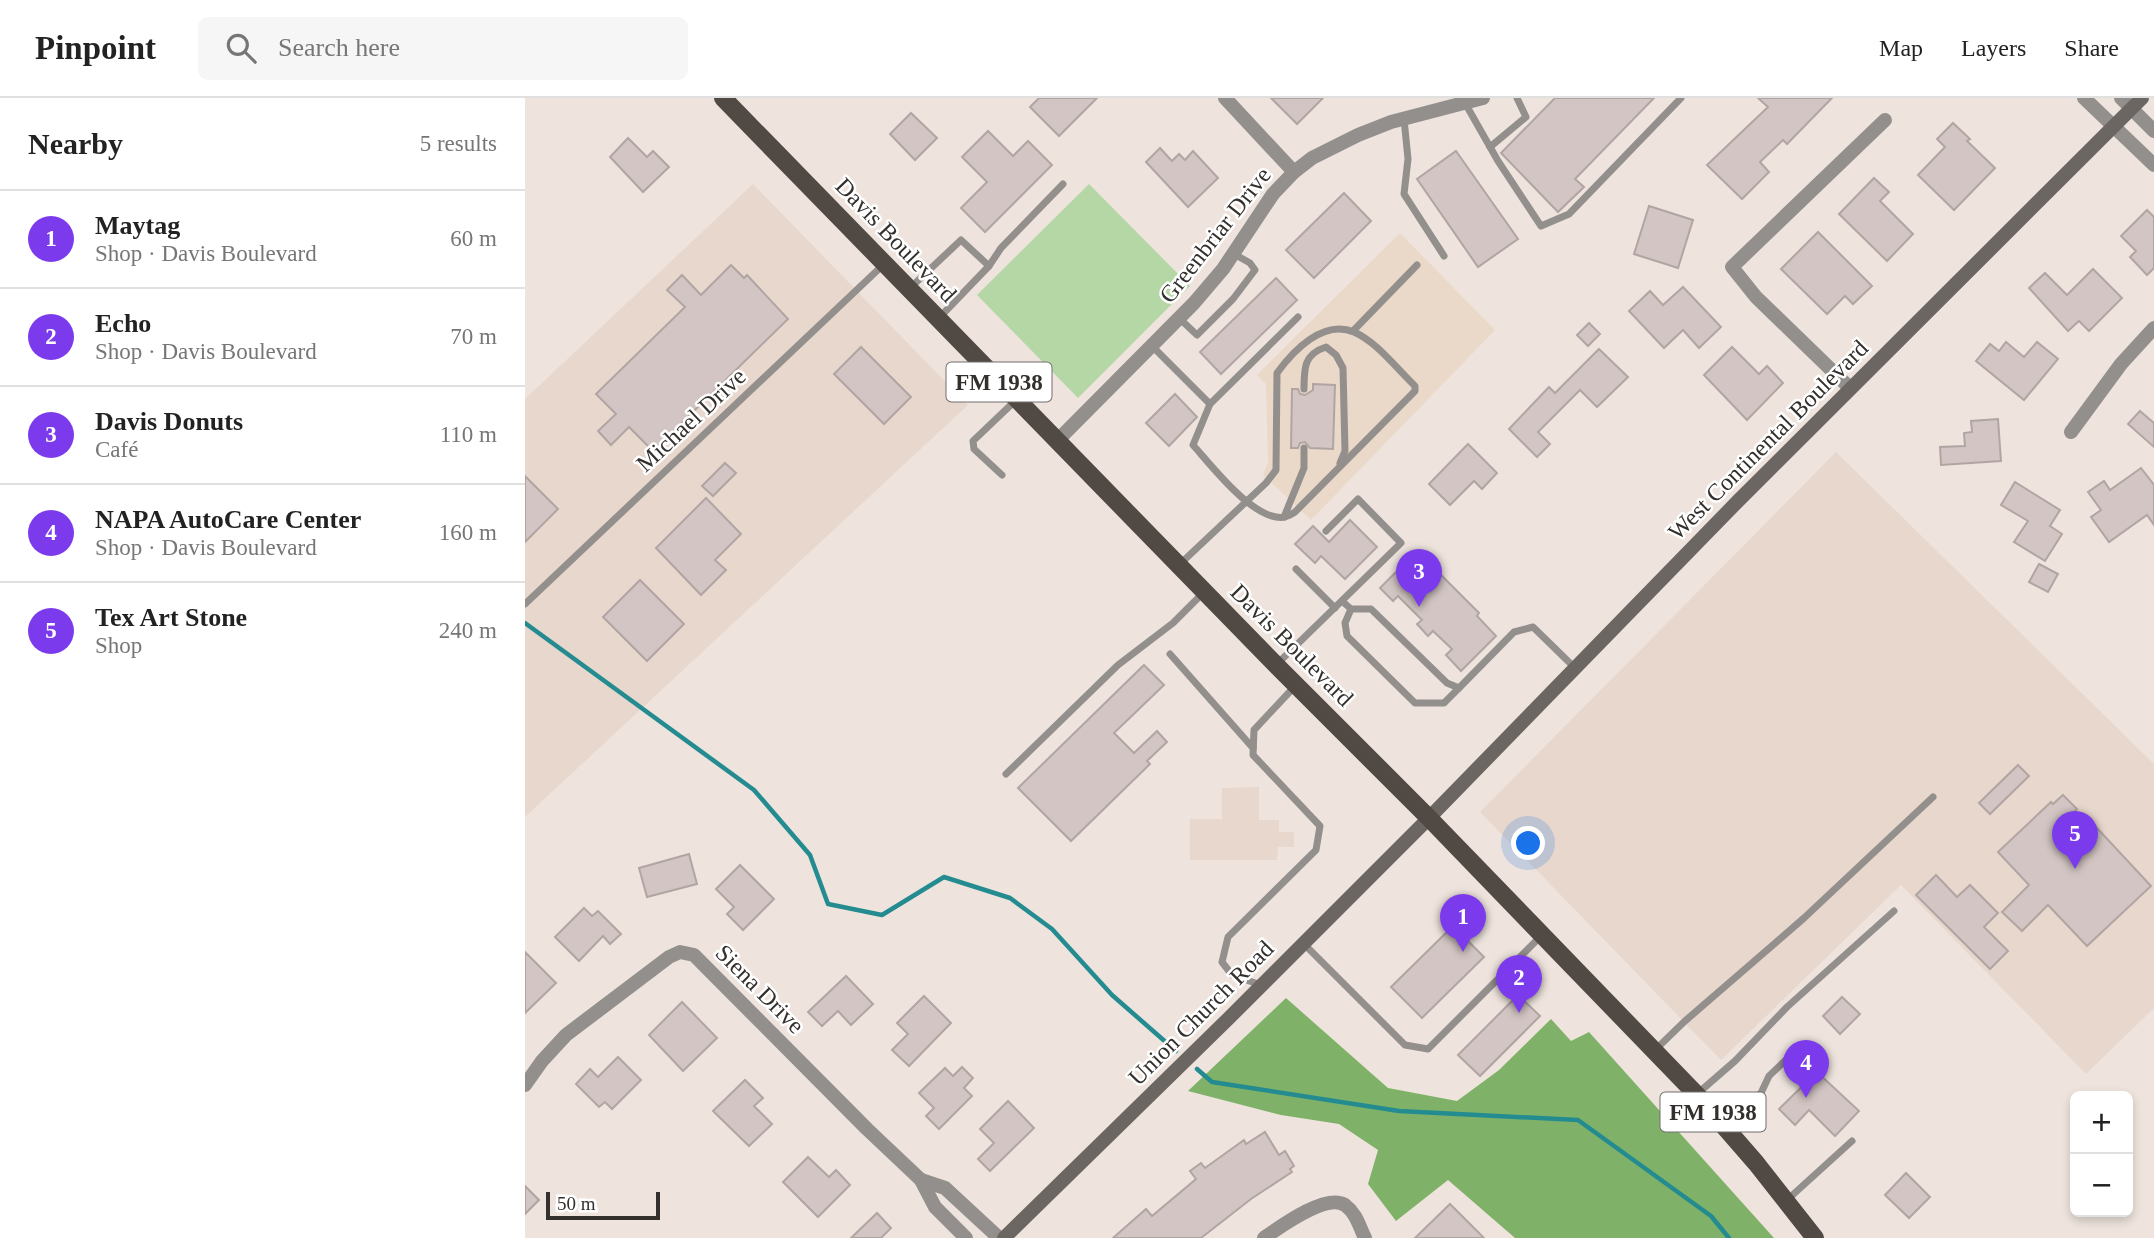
<!DOCTYPE html>
<meta charset="utf-8">
<style>
:root{--surface:#fff;--page:#f6f6f6;--text:#222;--muted:#767676;--line:#e0e0e0;--accent:#7c3aed}
body{margin:0;font-family:"Times New Roman",serif;background:var(--page);color:var(--text)}
.controls{position:absolute;right:21px;bottom:21px;display:grid;overflow:hidden;border-radius:10px;box-shadow:0 4px 10px #0003}
.controls button{width:63px;height:63px;display:grid;place-items:center;padding:0;border:0;border-bottom:2px solid var(--line);background:var(--surface);color:var(--text);font:35px sans-serif}
.scale{position:absolute;left:21px;bottom:18px;width:114px;box-sizing:border-box;padding-left:7px;border:4px solid #332f2d;border-top:0;font-size:19px;line-height:24px;white-space:nowrap;color:#332f2d;-webkit-text-stroke:5px #fff;paint-order:stroke}
.you{position:absolute;left:1004px;top:746px;width:24px;height:24px;margin:-18px;border:5px solid #fff;border-radius:50%;background:#1a73e8;box-shadow:0 0 0 10px #1a73e833}
.badge{display:grid;place-items:center;width:46px;height:46px;border-radius:50%;background:var(--accent);color:#fff;font-size:23px;font-weight:700}
.pin{position:absolute;translate:-50% -58px;filter:drop-shadow(0 2px 4px #0008)}
.pin::after{content:'';position:absolute;top:37px;width:24px;height:21px;background:inherit;clip-path:polygon(0 0,100% 0,50% 100%)}
.list{margin:0;padding:0;list-style:none}
h2{display:flex;justify-content:space-between;align-items:center;height:91px;margin:0;padding:0 28px;font-size:30px}
h2 small{font-size:23px;font-weight:400;color:var(--muted)}
.list li{display:grid;grid-template-columns:46px 1fr auto;gap:21px;align-items:center;box-sizing:border-box;height:98px;padding:0 28px;border-top:2px solid var(--line)}
.list b{display:block;font-size:26px;white-space:nowrap}
.list p{margin:0;font-size:23px;white-space:nowrap;color:var(--muted)}
.list em{font-size:23px;font-style:normal;color:var(--muted)}
.icon{flex:none;width:38px;height:38px;fill:none;stroke:currentColor;stroke-width:2;stroke-linecap:round;stroke-linejoin:round}
.map{position:relative;flex:none;width:1629px;height:1140px;overflow:hidden}
header{display:flex;align-items:center;gap:42px;box-sizing:border-box;height:98px;padding:0 35px;background:var(--surface);border-bottom:2px solid var(--line)}
header strong{font-size:33px}
nav{display:flex;gap:38px;margin-inline-start:auto;font-size:24px}
.search{width:490px;height:63px;background:var(--page);display:flex;align-items:center;gap:18px;box-sizing:border-box;padding:0 24px;border-radius:10px;color:var(--muted);font-size:26px}
main{display:flex}
aside{flex:1;background:var(--surface)}
.map>svg:first-child{display:block}
.commercial{fill:#ead8c8}
.built{fill:#e8d7cc}
.green{fill:#b4d7a5}
.forest{fill:#7fb268}
.lines{fill:none;stroke-linecap:round;stroke-linejoin:round}
.stream{stroke:#248c90;stroke-width:4.5}
.building{fill:#d2c5c3;stroke:#b1a5a3;stroke-width:2}
.lane{stroke:#938f8c;stroke-width:7}
.street{stroke:#938f8c;stroke-width:14}
.secondary{stroke:#6c6662;stroke-width:14}
.primary{stroke:#504944;stroke-width:18}
.labels{text-anchor:middle;stroke-width:5;stroke-linejoin:round;paint-order:stroke}
.shield{fill:#fff;stroke:#706d6c;stroke-width:2}
.shield-label{font-size:23px;font-weight:bold;fill:#332f2d}
.street-label{font-size:24px;fill:#332f2d;stroke:#fff}
</style>
<header>
<strong>Pinpoint</strong>
<div class="search"><svg class="icon" aria-label="search" viewBox="0 0 24 24"><circle cx="10" cy="10" r="6"/><path d="M15 15l6 6"/></svg>Search here</div>
<nav><a>Map</a><a>Layers</a><a>Share</a></nav>
</header>
<main>
<aside>
<h2>Nearby<small>5 results</small></h2>
<ul class="list">
<li><span class="badge">1</span><div><b>Maytag</b><p>Shop · Davis Boulevard</p></div><em>60 m</em></li>
<li><span class="badge">2</span><div><b>Echo</b><p>Shop · Davis Boulevard</p></div><em>70 m</em></li>
<li><span class="badge">3</span><div><b>Davis Donuts</b><p>Café</p></div><em>110 m</em></li>
<li><span class="badge">4</span><div><b>NAPA AutoCare Center</b><p>Shop · Davis Boulevard</p></div><em>160 m</em></li>
<li><span class="badge">5</span><div><b>Tex Art Stone</b><p>Shop</p></div><em>240 m</em></li>
</ul>
</aside>
<div class="map">
<svg width="1629" height="1140" viewBox="0 0 1629 1140">
<rect width="100%" height="100%" fill="#eee4dd"/>
<polygon class="commercial" points="875,135 970,232 786,422 738,377 743,364 741,286 732,277"/>
<g class="built">
<polygon points="228,86 443,307 0,719 0,301"/>
<polygon points="1311,354 1629,666 1629,910 1561,976 1376,787 1196,962 955,714"/>
<polygon points="734,689 734,722 754,722 754,734 769,734 769,749 753,749 752,762 665,762 665,721 697,721 697,690"/>
</g>
<polygon class="green" points="564,86 665,188 553,300 452,197"/>
<polygon class="forest" points="761,900 863,990 932,1003 974,972 1026,921 1046,943 1064,934 1249,1140 990,1140 923,1082 871,1123 843,1086 853,1052 814,1026 756,1017 663,993"/>
<g class="lines">
<g class="stream">
<polyline points="0,525 229,692 285,757 303,806 357,817 419,779 485,800 527,831 587,897 651,953"/>
<polyline points="672,971 687,984 874,1013 1053,1022 1186,1118 1204,1140"/>
</g>
</g>
<g class="building">
<polygon points="514,0 572,0 534,38 505,9"/>
<polygon points="746,0 798,0 772,26"/>
<polygon points="1030,0 1129,0 1050,81 1059,89 1033,114 976,55"/>
<polygon points="1233,0 1307,0 1262,46 1258,42 1235,64 1244,74 1217,101 1182,67 1243,9"/>
<polygon points="386,15 412,40 390,62 365,36"/>
<polygon points="1428,25 1445,41 1442,43 1470,70 1429,112 1393,77 1420,49 1412,41"/>
<polygon points="463,33 488,58 503,43 527,67 460,134 436,110 462,84 437,59"/>
<polygon points="103,40 122,59 128,53 144,69 118,94 85,59"/>
<polygon points="635,50 647,63 654,56 660,62 668,53 693,80 663,109 621,64"/>
<polygon points="931,53 993,141 953,169 892,81"/>
<polygon points="1349,80 1364,94 1355,103 1388,136 1362,163 1314,116"/>
<polygon points="819,95 846,123 789,180 761,152"/>
<polygon points="1124,108 1168,122 1153,170 1109,156"/>
<polygon points="1622,112 1629,119 1629,170 1622,177 1605,159 1611,153 1596,138"/>
<polygon points="1293,134 1347,188 1328,206 1320,198 1302,216 1256,171"/>
<polygon points="206,167 219,180 222,177 263,221 128,353 104,329 86,347 73,333 91,316 71,296 160,209 142,192 157,177 176,197"/>
<polygon points="1568,171 1597,200 1564,233 1554,223 1543,233 1504,190 1520,175 1542,197"/>
<polygon points="751,180 772,202 696,276 675,254"/>
<polygon points="1158,189 1196,229 1174,250 1158,232 1139,250 1104,213 1125,193 1138,207"/>
<polygon points="1064,225 1075,236 1063,248 1052,237"/>
<polygon points="1481,244 1499,259 1512,244 1533,261 1499,302 1451,263 1465,246 1474,253"/>
<polygon points="336,249 386,299 359,326 309,276"/>
<polygon points="1207,249 1234,276 1242,268 1258,285 1222,322 1179,277"/>
<polygon points="1074,251 1103,279 1072,309 1055,292 1013,334 1025,346 1012,359 984,331 1024,289 1030,295"/>
<polygon points="788,286 810,287 808,351 785,350 780,344 775,345 773,350 766,350 767,291 773,291 775,296 780,297 788,292"/>
<polygon points="650,296 672,319 644,348 621,325"/>
<polygon points="1615,313 1629,325 1629,349 1603,326"/>
<polygon points="1473,321 1476,363 1416,367 1415,349 1440,348 1439,335 1447,334 1446,323"/>
<polygon points="943,346 972,375 957,391 949,383 925,407 904,386"/>
<polygon points="200,365 211,375 188,398 177,388"/>
<polygon points="1616,370 1629,387 1629,427 1622,417 1584,444 1566,419 1576,412 1563,394 1579,383 1585,392"/>
<polygon points="0,378 33,411 0,444"/>
<polygon points="1490,384 1535,412 1525,428 1537,436 1520,463 1489,444 1503,423 1476,407"/>
<polygon points="181,400 216,436 190,462 201,472 176,497 131,450"/>
<polygon points="825,422 852,449 820,481 796,458 790,465 770,446 788,428 804,444"/>
<polygon points="886,459 892,465 898,459 954,515 952,518 971,538 936,573 921,557 927,551 908,533 903,538 892,526 897,522 873,498 868,503 855,490"/>
<polygon points="1514,466 1533,476 1523,494 1504,484"/>
<polygon points="115,482 159,526 122,563 78,519"/>
<polygon points="619,567 639,587 589,635 609,655 632,633 642,644 622,663 625,666 546,743 493,690"/>
<polygon points="1493,667 1504,678 1465,716 1454,705"/>
<polygon points="1538,697 1552,711 1542,721 1560,740 1571,729 1626,788 1562,848 1523,807 1497,833 1477,814 1504,787 1473,754 1526,704 1528,706"/>
<polygon points="164,756 172,786 122,799 114,770"/>
<polygon points="215,767 249,801 218,832 202,816 209,809 191,791"/>
<polygon points="1411,777 1432,799 1445,787 1473,815 1459,829 1483,853 1465,871 1391,797"/>
<polygon points="59,810 67,818 73,813 96,836 85,846 78,838 54,863 30,839"/>
<polygon points="928,828 959,859 897,920 866,889"/>
<polygon points="0,854 31,885 0,915"/>
<polygon points="321,878 348,906 326,927 313,913 297,928 283,914"/>
<polygon points="993,897 1015,918 955,978 933,957"/>
<polygon points="399,898 426,925 384,968 367,952 383,936 372,925"/>
<polygon points="1317,899 1335,916 1315,936 1298,918"/>
<polygon points="157,904 192,940 158,973 124,937"/>
<polygon points="93,959 116,982 87,1011 80,1004 74,1009 51,986 65,971 73,979"/>
<polygon points="437,969 448,980 439,990 447,998 414,1031 401,1018 409,1010 394,995 420,970 428,978"/>
<polygon points="1292,974 1334,1013 1310,1038 1284,1012 1270,1027 1254,1011"/>
<polygon points="220,982 238,1000 229,1008 247,1026 224,1048 188,1013"/>
<polygon points="483,1003 509,1030 465,1073 453,1061 469,1045 455,1031"/>
<polygon points="740,1034 754,1057 760,1053 769,1068 765,1071 767,1074 726,1101 676,1140 588,1140 621,1111 627,1118 671,1081 665,1073 676,1065 680,1070 719,1042 721,1046"/>
<polygon points="283,1059 304,1079 311,1072 325,1087 293,1119 258,1084"/>
<polygon points="1381,1075 1405,1099 1384,1120 1360,1097"/>
<polygon points="0,1088 14,1102 0,1116"/>
<polygon points="925,1106 959,1140 890,1140"/>
<polygon points="352,1115 366,1130 356,1140 326,1140"/>
</g>
<g class="lines">
<g class="lane">
<polyline points="940,5 973,63 1016,128 1044,116 1156,0"/>
<polyline points="879,21 883,61 879,96 919,158"/>
<polyline points="965,49 1001,19 992,0"/>
<polyline points="384,191 436,142 464,168"/>
<polyline points="414,220 464,168 476,150 538,86"/>
<polyline points="654,220 672,237 708,201 730,172 725,165 709,156"/>
<polyline points="828,233 892,167"/>
<path d="M 627,248 L 685,306 L 668,347 C 686,367 730,425 760,419 C 763,418 767,416 770,414 L 890,293 L 890,288 C 872,271 852,244 829,234 C 798,221 768,253 752,275 L 751,372 L 741,385 L 655,466"/>
<path d="M 779,291 C 779,270 779,256 801,249 L 811,257 L 818,270 L 820,353 L 815,365"/>
<polyline points="685,306 773,219"/>
<polyline points="477,377 449,351 448,343 492,301"/>
<polyline points="759,419 779,370 779,350"/>
<polyline points="771,471 810,510"/>
<polyline points="817,503 826,511 846,511 922,585 934,590 989,534 1008,529 1049,569"/>
<polyline points="0,506 358,167"/>
<polyline points="826,511 820,525 822,538 890,605 919,605 934,590"/>
<polyline points="645,556 728,650"/>
<polyline points="752,566 876,445 833,401 801,433"/>
<polyline points="481,676 593,567 648,525 679,494"/>
<polyline points="779,846 880,947 903,951 1017,837"/>
<polyline points="736,887 707,877 697,864 703,839 791,752 795,728 728,657 729,632 771,587"/>
<polyline points="1130,952 1160,923 1279,820 1408,699"/>
<polyline points="1172,996 1210,963 1262,909 1369,813"/>
<polyline points="1197,1025 1236,995 1244,978 1267,956"/>
<polyline points="1262,1102 1327,1043"/>
</g>
<g class="street">
<polyline points="700,0 769,74"/>
<polyline points="1559,0 1629,67"/>
<polyline points="1596,0 1629,33"/>
<polyline points="1325,290 1231,199 1207,169 1360,22"/>
<polyline points="1546,334 1596,266 1629,230"/>
<polyline points="532,343 669,205 698,171 748,96 769,74 787,60 833,37 866,24 958,0"/>
<polyline points="0,987 17,963 41,937 144,859 155,854 169,857 342,1031 396,1082 410,1109 441,1140"/>
<polyline points="396,1082 420,1090 474,1140"/>
<path d="M 739,1140 C 755,1129 801,1095 820,1107 C 832,1116 834,1128 840,1140"/>
</g>
<polyline class="secondary" points="479,1140 704,920 904,720 1213,403 1617,0"/>
<polyline class="primary" points="198,0 751,567 904,720 1171,996 1231,1065 1290,1140"/>
</g>
<g class="labels">
<g class="shield">
<rect x="421.5" y="264.5" width="105" height="39" rx="5"/>
<rect x="1135.5" y="994.5" width="105" height="39" rx="5"/>
</g>
<g class="shield-label">
<text x="474" y="292">FM 1938</text>
<text x="1188" y="1022">FM 1938</text>
</g>
<g class="street-label">
<text transform="translate(690 137) rotate(-52)" y="8">Greenbriar Drive</text>
<text transform="translate(371 142) rotate(46)" y="8">Davis Boulevard</text>
<text transform="translate(166 322) rotate(-43)" y="8">Michael Drive</text>
<text transform="translate(1243 342) rotate(-45)" y="8">West Continental Boulevard</text>
<text transform="translate(767 547) rotate(45)" y="8">Davis Boulevard</text>
<text transform="translate(235 891) rotate(45)" y="8">Siena Drive</text>
<text transform="translate(676 915) rotate(-45)" y="8">Union Church Road</text>
</g>
</g>
</svg>
<div class="controls">
<button>+</button>
<button>−</button>
</div>
<div class="scale">50 m</div>
<div class="you"></div>
<div class="pin badge" style="left:938px;top:854px">1</div>
<div class="pin badge" style="left:994px;top:915px">2</div>
<div class="pin badge" style="left:894px;top:509px">3</div>
<div class="pin badge" style="left:1281px;top:1000px">4</div>
<div class="pin badge" style="left:1550px;top:771px">5</div>
</div>
</main>
